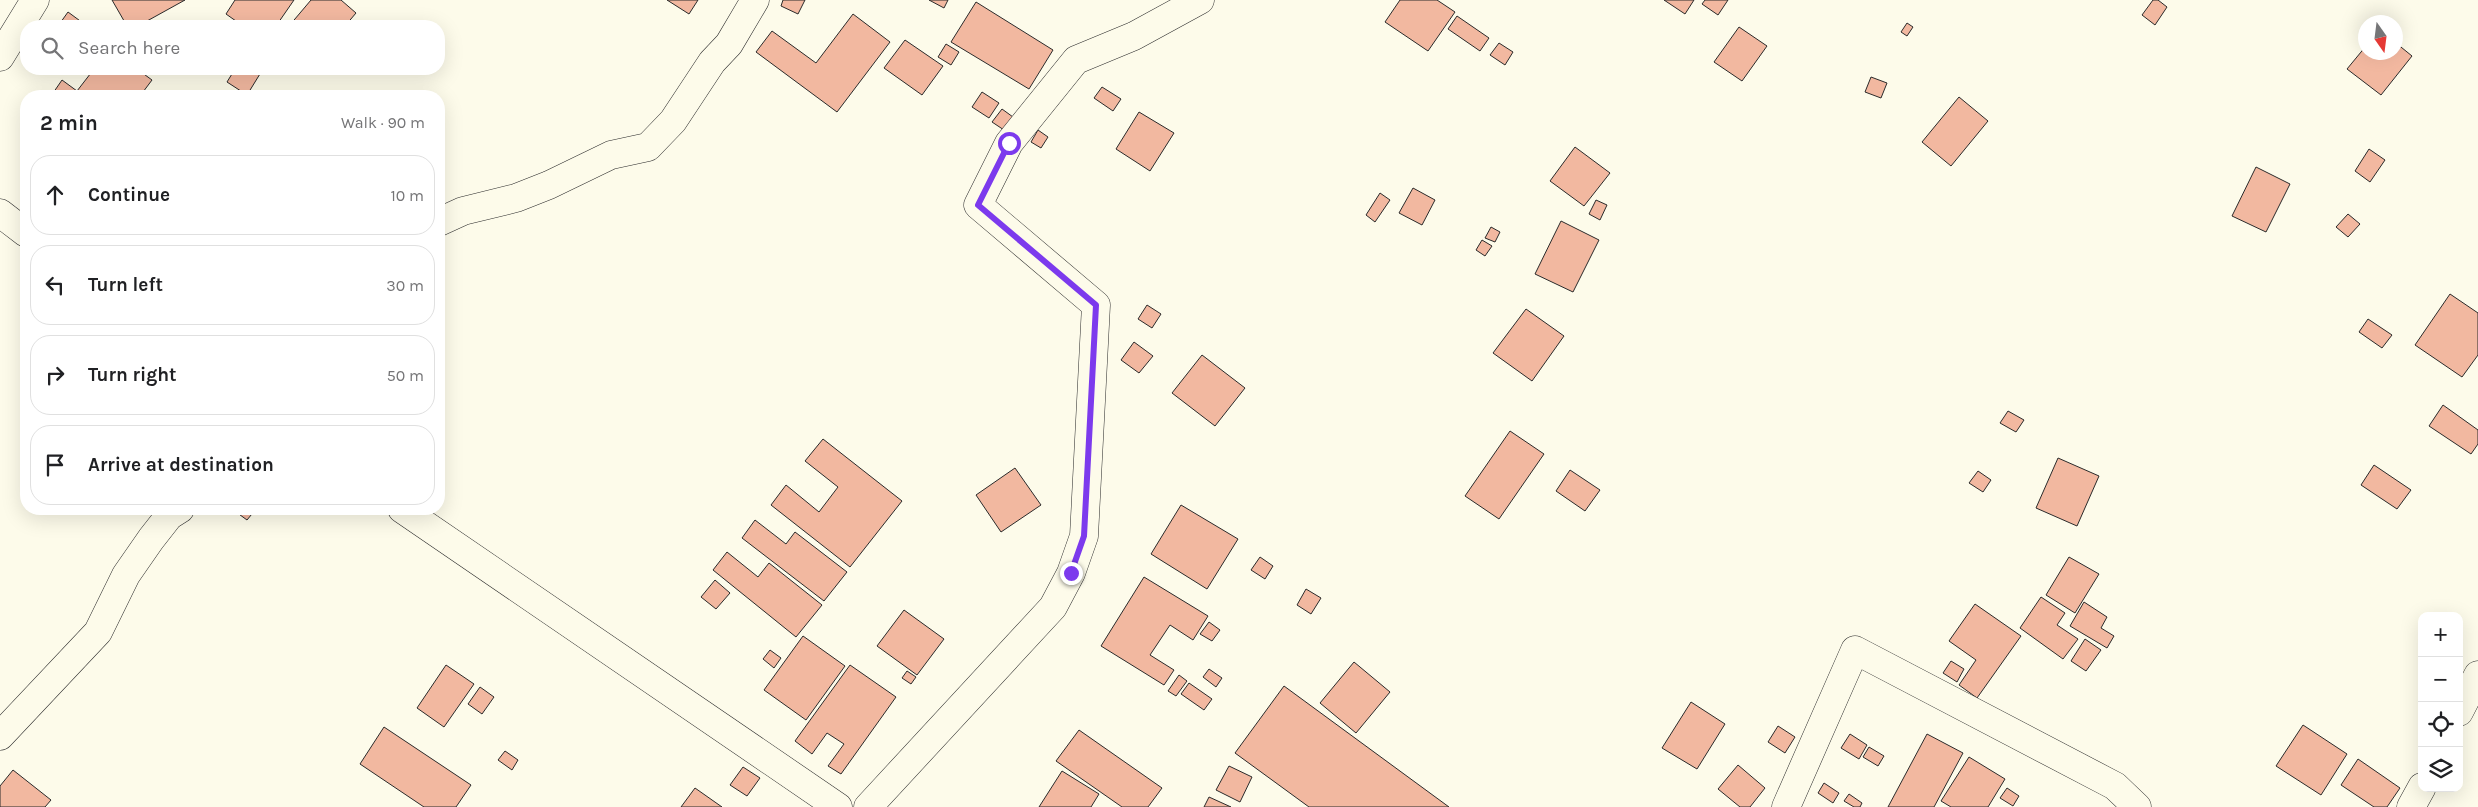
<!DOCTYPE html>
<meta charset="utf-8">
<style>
:root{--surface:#fff;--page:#f6f6f6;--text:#202124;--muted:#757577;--line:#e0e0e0}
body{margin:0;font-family:Karla,sans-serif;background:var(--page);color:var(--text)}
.controls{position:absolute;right:15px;bottom:15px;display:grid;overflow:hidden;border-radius:10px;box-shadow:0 5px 20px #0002}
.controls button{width:45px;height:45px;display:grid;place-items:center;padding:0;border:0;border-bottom:1px solid var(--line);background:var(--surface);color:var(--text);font:25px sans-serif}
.compass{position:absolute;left:2358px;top:15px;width:45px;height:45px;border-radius:50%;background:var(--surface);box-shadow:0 5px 20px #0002;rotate:166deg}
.stop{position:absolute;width:15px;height:15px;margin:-11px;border:4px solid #7c3aed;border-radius:50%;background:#fff}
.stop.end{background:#7c3aed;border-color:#fff;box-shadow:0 1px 5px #0008}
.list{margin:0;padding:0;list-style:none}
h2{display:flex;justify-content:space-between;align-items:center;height:65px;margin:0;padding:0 20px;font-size:21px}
h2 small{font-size:16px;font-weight:400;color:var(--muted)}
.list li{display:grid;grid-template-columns:32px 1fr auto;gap:15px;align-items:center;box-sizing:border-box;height:80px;margin:0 10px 10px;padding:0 10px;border:1px solid var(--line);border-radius:20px}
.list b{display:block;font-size:19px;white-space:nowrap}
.list em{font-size:16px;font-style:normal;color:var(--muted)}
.icon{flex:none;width:28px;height:28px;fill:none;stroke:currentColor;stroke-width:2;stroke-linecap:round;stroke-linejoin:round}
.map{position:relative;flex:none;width:2478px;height:807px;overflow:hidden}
.search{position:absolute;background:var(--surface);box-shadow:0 5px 20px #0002;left:20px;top:20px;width:425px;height:55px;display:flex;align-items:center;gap:12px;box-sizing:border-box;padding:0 18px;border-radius:20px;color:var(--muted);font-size:19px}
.panel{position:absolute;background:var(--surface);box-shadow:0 5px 20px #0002;left:20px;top:90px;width:425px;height:425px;border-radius:20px}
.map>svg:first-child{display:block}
.building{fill:#f2b8a0;stroke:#2b2b2b}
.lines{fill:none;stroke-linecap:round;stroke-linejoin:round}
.street-casing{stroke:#2b2b2b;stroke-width:29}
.street{stroke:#fdfbea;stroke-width:28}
.route{stroke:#7c3aed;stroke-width:6}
</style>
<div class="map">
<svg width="2478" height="807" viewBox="0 0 2478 807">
<rect width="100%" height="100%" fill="#fdfbea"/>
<g class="building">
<polygon points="112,0 185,0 138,26 127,26"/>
<polygon points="235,0 294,0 276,26 243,26 226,14"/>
<polygon points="311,0 341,0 356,13 345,26 289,26"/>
<polygon points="667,0 698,0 689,14"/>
<polygon points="783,0 805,0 798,14 781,6"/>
<polygon points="929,0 948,0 944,8"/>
<polygon points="1400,0 1437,0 1455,12 1428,51 1385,22"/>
<polygon points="1664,0 1694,0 1685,14"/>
<polygon points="1705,0 1728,0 1718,15 1702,4"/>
<polygon points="2153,0 2158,0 2167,7 2155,25 2142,15"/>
<polygon points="976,2 1053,50 1029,89 951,42"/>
<polygon points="68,12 87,26 58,26"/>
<polygon points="853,14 890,42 837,112 756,52 772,31 816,63"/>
<polygon points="1457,16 1489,38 1480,51 1448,29"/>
<polygon points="1907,23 1913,27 1907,36 1901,32"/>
<polygon points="1739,27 1767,46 1742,81 1714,62"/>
<polygon points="905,40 943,66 922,95 884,68"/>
<polygon points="1499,43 1513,52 1505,65 1490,55"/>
<polygon points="2396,43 2412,56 2381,95 2347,69 2366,46 2366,52 2396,52"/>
<polygon points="946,44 959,52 951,65 938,57"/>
<polygon points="94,69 137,69 152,80 140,96 51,96 62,80 77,91"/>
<polygon points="235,69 263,69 247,95 227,82"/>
<polygon points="1871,77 1887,83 1881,98 1865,92"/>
<polygon points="1102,87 1121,99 1113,111 1094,98"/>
<polygon points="982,92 999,103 989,118 972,107"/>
<polygon points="1959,97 1988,121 1951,166 1922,142"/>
<polygon points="1002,109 1013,117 1004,130 992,122"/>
<polygon points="1139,112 1174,133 1150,171 1116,149"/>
<polygon points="1038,130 1048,137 1041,148 1031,142"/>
<polygon points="1575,147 1610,173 1584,206 1550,181"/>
<polygon points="2369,149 2385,160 2370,182 2355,171"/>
<polygon points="2256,167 2290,184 2266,232 2232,216"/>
<polygon points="1413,188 1435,200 1422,225 1399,213"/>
<polygon points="1380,193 1390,200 1375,222 1366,215"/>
<polygon points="1596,200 1607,205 1600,220 1589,214"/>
<polygon points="2348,214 2360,224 2348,237 2336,227"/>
<polygon points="1561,221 1599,240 1573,292 1535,274"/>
<polygon points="1491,227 1500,232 1495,242 1485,238"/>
<polygon points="1482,240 1492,246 1485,256 1476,250"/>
<polygon points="2450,294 2478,313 2478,355 2462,377 2415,345"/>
<polygon points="1147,305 1161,314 1152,328 1138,319"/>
<polygon points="1526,309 1564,336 1532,381 1493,353"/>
<polygon points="2368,319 2392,335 2382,348 2359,332"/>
<polygon points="1134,342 1153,356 1139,373 1121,360"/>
<polygon points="1202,355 1245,388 1215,426 1172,393"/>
<polygon points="2443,405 2478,430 2478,444 2471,454 2429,426"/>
<polygon points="2008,411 2024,420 2016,432 2000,423"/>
<polygon points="1510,431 1544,454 1499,519 1465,496"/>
<polygon points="823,439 902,501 850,567 771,505 786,485 819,512 838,487 805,461"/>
<polygon points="2058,458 2099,476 2077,526 2036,508"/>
<polygon points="2374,465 2411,490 2397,509 2361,485"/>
<polygon points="1015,468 1041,505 1001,532 976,495"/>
<polygon points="1570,470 1600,490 1585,511 1556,491"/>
<polygon points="1978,471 1991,480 1983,492 1969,483"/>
<polygon points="1181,505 1238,539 1207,589 1151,554"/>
<polygon points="232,509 256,509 247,520"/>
<polygon points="755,520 786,544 795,532 847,572 824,601 742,538"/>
<polygon points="727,552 758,577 769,563 822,605 796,637 713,570"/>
<polygon points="1260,557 1273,566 1265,579 1251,570"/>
<polygon points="2069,557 2099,574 2075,613 2046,595"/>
<polygon points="1144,577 1208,616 1193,640 1170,625 1150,655 1174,670 1164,685 1101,646"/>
<polygon points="715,580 730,593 716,609 701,597"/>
<polygon points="1306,589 1321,598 1311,614 1297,605"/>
<polygon points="2041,597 2065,613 2057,625 2078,639 2063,659 2020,628"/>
<polygon points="2084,602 2107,617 2101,628 2114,636 2107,648 2070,626"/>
<polygon points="1975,604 2021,636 1977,698 1959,685 1976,660 1949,641"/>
<polygon points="904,610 944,639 917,675 877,646"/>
<polygon points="1209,622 1220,630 1212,641 1200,634"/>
<polygon points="803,636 845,666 806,720 764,690"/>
<polygon points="2085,639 2101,650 2086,671 2071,661"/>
<polygon points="770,650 781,658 774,668 763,659"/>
<polygon points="1951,661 1964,669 1957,682 1943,673"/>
<polygon points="1354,662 1390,692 1356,733 1320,703"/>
<polygon points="446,665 474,684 444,727 417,708"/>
<polygon points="850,665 896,697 841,774 828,766 844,744 827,733 812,754 795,741"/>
<polygon points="1209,669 1222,678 1216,687 1203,677"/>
<polygon points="907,671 916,677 911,684 902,678"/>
<polygon points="1179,675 1187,681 1176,696 1168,691"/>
<polygon points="1189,683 1212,699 1204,710 1181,694"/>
<polygon points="1284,686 1449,807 1309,807 1235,753"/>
<polygon points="480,687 494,697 482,714 468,704"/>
<polygon points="1691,702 1725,724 1697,769 1662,748"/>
<polygon points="2303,725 2347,754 2321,795 2276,766"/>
<polygon points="1778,726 1795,737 1785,753 1768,742"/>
<polygon points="384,727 471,785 456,807 424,807 360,764"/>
<polygon points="1079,730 1162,788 1148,807 1122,807 1056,761"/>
<polygon points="1850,734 1867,745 1859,759 1841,748"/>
<polygon points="1927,734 1963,753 1934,807 1888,807"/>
<polygon points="1869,747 1884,756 1878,766 1863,757"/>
<polygon points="505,751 518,760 512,770 498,760"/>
<polygon points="1969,757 2005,779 1988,807 1951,807 1941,801"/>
<polygon points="2358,759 2400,788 2387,807 2374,807 2341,785"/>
<polygon points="1738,765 1765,788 1750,807 1740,807 1718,789"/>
<polygon points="1229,766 1252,777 1240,802 1216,790"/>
<polygon points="743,767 760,778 747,796 730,785"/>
<polygon points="13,770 51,800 45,807 0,807 0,786"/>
<polygon points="1062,771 1099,794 1091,807 1039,807"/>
<polygon points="1824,783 1839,793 1833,803 1818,793"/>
<polygon points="695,788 722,807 681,807"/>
<polygon points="2007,788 2019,796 2013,806 2000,798"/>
<polygon points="1849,794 1862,803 1860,807 1854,807 1844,801"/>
<polygon points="1209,797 1231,807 1204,807"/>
</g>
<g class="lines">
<defs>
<g id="street">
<polyline points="0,57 35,0"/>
<polyline points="0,213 26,233"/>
<polyline points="439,222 463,211 516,198 549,185 611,155 648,147 673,121 712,62 729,44 755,0"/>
<polyline points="402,509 838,807"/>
<polyline points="2459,712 2478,675"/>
<polyline points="0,736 98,632 126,575 151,539 169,516 180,509"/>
<polyline points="868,807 1053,607 1071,573 1084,536 1096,305 978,205 1009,143 1076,60 1134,36 1200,0"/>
<polyline points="1786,807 1855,650 2115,786 2137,807"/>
<polyline points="2411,807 2422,787"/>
</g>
</defs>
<use href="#street" class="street-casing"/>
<use href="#street" class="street"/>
</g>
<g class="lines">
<polyline class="route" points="1009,143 978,205 1096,305 1084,536 1071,573"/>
</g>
</svg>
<div class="controls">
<button>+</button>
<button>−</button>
<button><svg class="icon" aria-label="locate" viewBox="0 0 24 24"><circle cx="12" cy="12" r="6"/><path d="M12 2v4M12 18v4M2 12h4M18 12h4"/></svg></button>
<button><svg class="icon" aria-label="layers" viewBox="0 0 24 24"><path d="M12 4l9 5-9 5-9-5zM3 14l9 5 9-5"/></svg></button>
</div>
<svg class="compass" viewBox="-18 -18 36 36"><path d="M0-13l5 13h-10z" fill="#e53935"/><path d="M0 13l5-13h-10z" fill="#757577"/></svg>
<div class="stop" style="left:1009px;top:143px"></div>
<div class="stop end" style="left:1071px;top:573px"></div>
<div class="search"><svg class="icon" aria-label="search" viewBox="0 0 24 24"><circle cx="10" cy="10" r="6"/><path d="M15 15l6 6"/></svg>Search here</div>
<section class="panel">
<h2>2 min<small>Walk · 90 m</small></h2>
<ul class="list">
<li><svg class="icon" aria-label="ahead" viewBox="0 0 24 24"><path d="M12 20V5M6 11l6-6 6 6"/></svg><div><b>Continue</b></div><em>10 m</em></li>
<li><svg class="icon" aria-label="left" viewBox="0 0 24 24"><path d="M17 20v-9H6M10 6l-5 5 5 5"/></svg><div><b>Turn left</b></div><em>30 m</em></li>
<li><svg class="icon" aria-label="right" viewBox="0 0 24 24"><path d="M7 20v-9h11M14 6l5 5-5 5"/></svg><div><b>Turn right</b></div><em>50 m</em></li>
<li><svg class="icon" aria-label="arrive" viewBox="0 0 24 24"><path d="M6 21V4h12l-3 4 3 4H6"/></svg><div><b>Arrive at destination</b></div></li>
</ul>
</section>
</div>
